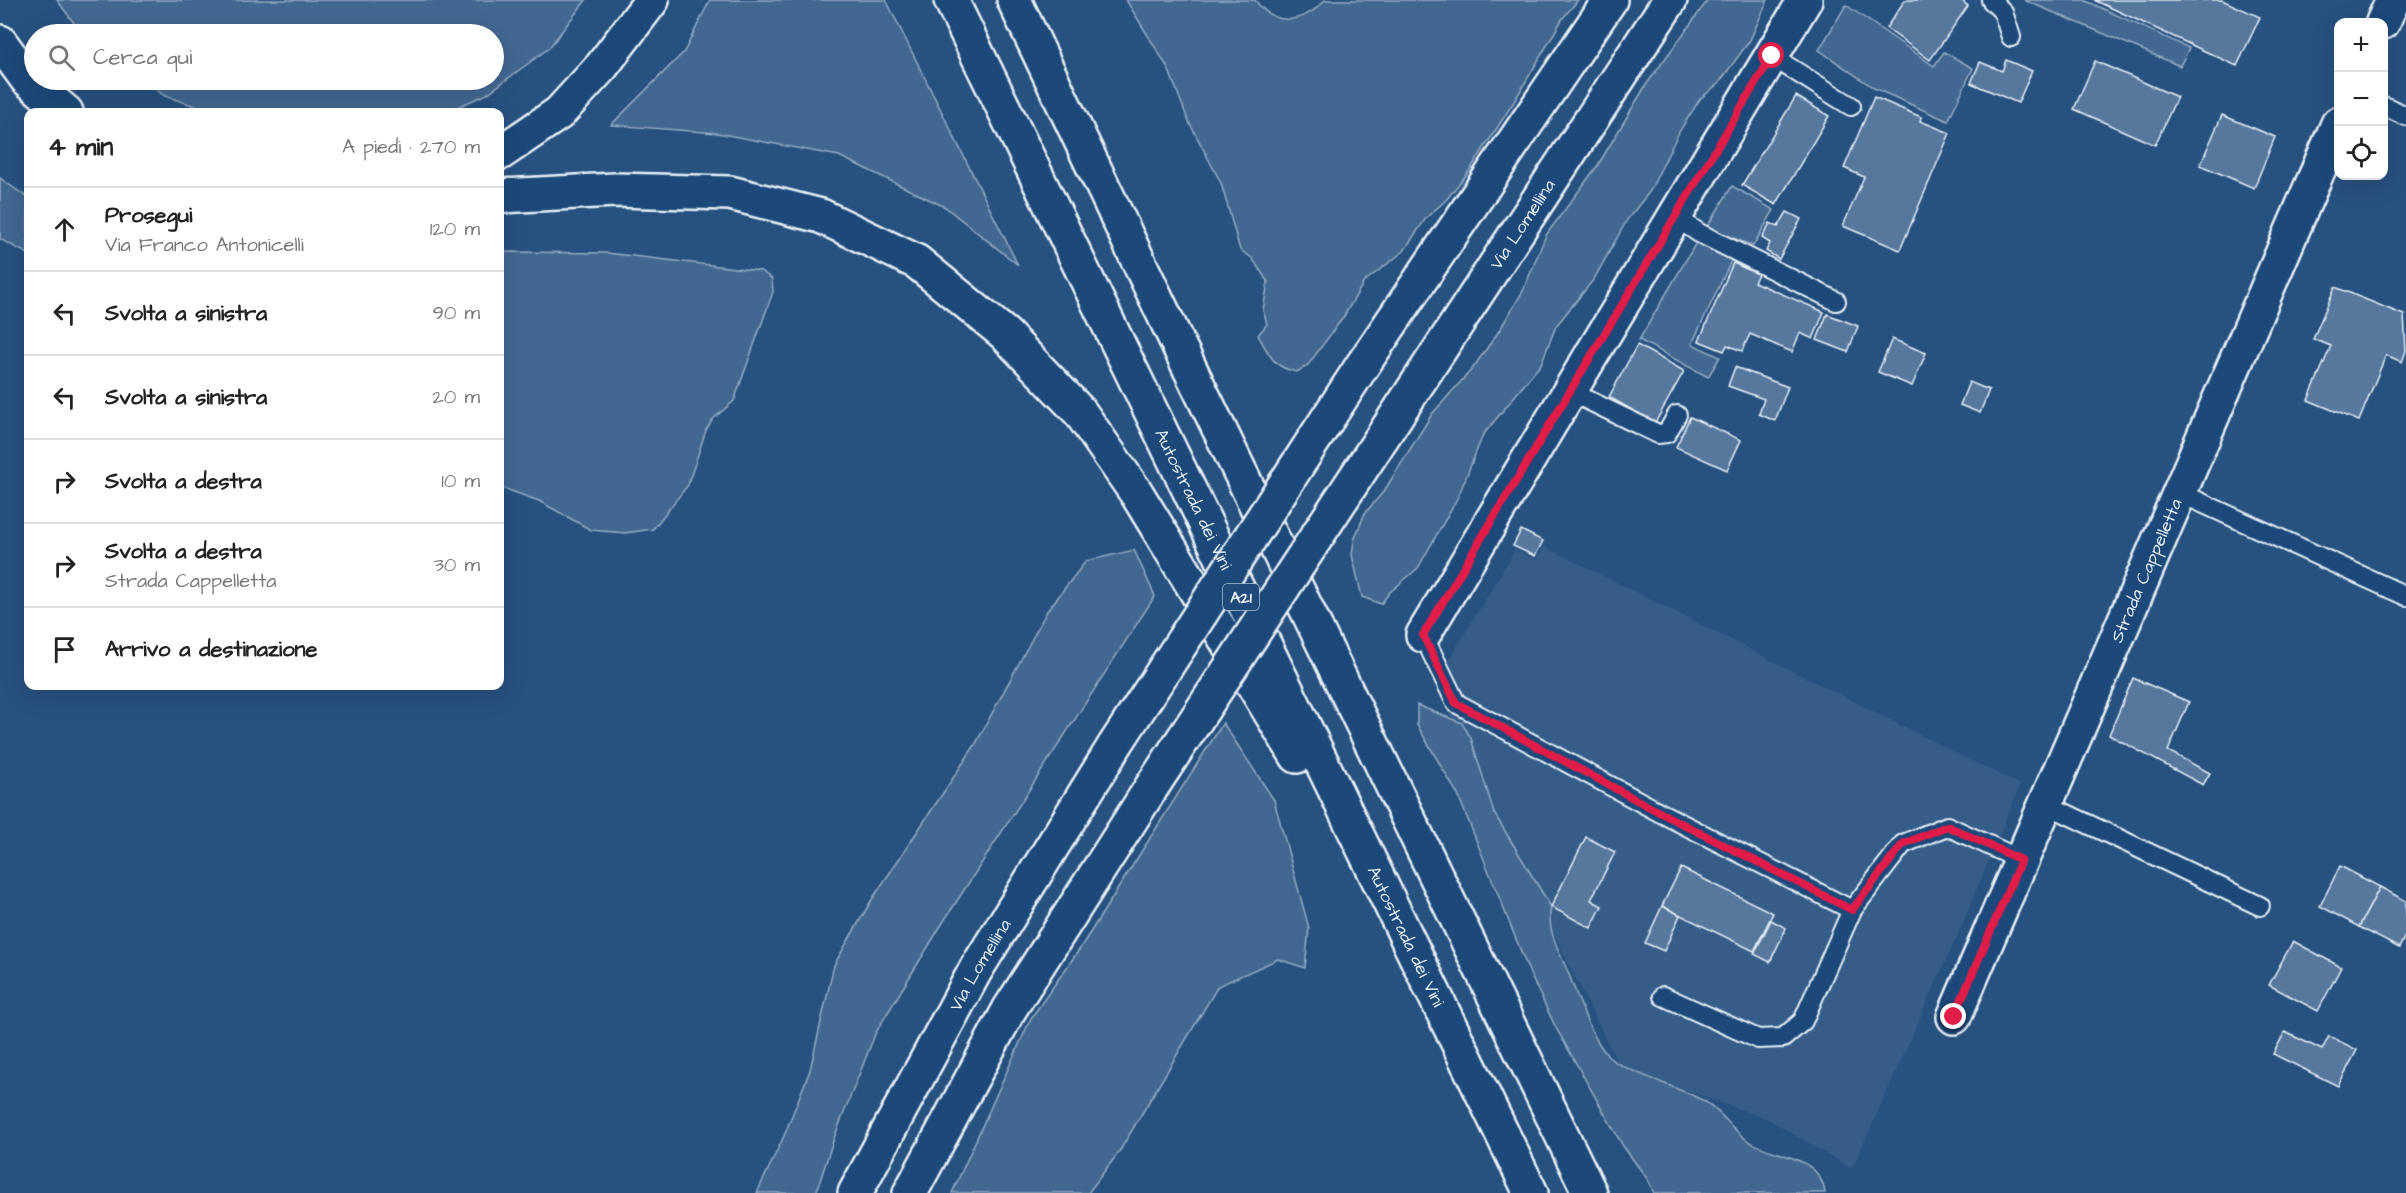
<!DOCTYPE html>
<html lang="it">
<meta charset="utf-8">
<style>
:root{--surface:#fff;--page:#f6f6f6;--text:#222;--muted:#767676;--line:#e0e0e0}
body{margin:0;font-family:"Architects Daughter",sans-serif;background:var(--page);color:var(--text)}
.controls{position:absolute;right:18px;top:18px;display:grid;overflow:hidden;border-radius:12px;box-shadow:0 6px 24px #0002}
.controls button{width:54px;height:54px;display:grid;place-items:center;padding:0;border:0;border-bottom:2px solid var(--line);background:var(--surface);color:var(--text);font:30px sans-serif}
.stop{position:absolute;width:18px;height:18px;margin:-14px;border:4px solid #e11d48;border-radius:50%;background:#fff}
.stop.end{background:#e11d48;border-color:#fff;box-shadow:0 2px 6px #0008}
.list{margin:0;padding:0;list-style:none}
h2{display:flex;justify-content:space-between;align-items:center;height:78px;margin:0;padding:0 24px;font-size:26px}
h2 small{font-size:20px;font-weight:400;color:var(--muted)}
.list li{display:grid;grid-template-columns:39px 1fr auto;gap:18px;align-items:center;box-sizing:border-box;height:84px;padding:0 24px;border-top:2px solid var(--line)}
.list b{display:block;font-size:22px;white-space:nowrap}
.list p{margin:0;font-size:20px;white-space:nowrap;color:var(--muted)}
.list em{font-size:20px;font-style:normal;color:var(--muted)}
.icon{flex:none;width:33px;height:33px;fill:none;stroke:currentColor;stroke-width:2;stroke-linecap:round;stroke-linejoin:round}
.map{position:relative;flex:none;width:2406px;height:1193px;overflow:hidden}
.search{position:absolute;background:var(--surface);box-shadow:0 6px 24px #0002;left:24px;top:24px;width:480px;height:66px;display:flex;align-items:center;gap:15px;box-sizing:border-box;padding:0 21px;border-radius:33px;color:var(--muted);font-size:22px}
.panel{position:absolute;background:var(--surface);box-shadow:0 6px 24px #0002;left:24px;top:108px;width:480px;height:582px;border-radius:12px}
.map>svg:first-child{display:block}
.built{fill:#355d88}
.green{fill:#436891;stroke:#96acc4;stroke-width:1.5}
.building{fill:#57789d;stroke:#e8f1f8;stroke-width:1.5}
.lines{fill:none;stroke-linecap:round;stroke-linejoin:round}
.service-casing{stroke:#e8f1f8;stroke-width:22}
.minor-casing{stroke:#e8f1f8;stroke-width:38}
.primary-casing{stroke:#e8f1f8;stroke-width:38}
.motorway-casing{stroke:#e8f1f8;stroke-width:38}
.service{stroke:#1f4a7a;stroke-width:18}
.minor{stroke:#1f4a7a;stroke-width:33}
.primary{stroke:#1f4a7a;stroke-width:33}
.motorway{stroke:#1f4a7a;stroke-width:33}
.primary-bridge-casing{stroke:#e8f1f8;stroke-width:38;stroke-linecap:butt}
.primary-bridge{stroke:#1f4a7a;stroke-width:33}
.route{stroke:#e11d48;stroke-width:8}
.labels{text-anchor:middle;stroke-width:4.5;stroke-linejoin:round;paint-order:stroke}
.shield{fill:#1f4a7a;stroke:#acbfd2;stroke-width:1.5}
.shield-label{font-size:16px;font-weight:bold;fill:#e8f1f8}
.street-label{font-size:18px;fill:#e8f1f8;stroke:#1f4a7a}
</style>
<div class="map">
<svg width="2406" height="1193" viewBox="0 0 2406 1193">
<rect width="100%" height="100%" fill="#27517f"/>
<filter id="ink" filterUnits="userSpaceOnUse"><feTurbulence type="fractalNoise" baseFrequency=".0167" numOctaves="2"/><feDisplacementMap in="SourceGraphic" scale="12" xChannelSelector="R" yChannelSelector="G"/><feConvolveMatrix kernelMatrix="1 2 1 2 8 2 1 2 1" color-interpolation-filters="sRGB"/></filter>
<g filter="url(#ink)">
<polygon class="built" points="1544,546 2020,785 1963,923 1852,1169 1768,1119 1620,1068 1539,904 1435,683 1515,550 1537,560"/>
<g class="green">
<polygon points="57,0 586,0 549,48 487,94 446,112 213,112 165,96 142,80 494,80 494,34 82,34"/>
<polygon points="710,0 886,0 1018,265 945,207 839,156 717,133 611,125 684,52"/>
<path d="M 1126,0 L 1255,0 C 1275,28 1304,23 1325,0 L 1578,0 L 1563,18 L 1515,100 L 1470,170 L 1446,200 L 1426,218 L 1404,251 L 1364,282 L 1344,316 L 1308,365 L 1297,372 C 1274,368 1269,355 1258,335 L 1267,324 L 1263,310 L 1268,282 L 1252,258 L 1240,250 L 1221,183 L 1188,120 L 1168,68 Z"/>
<polygon points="1708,0 1768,0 1750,40 1719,83 1700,99 1679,132 1650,191 1627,220 1594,279 1556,326 1541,364 1483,435 1458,497 1418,568 1389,593 1381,604 1362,597 1352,555 1354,540 1365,513 1384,491 1432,414 1473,368 1499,331 1523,291 1546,235 1598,165 1646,85"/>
<polygon points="2024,0 2084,0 2189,48 2180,66"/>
<polygon points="1846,5 1934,66 1944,52 1973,68 1948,121 1874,88 1819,50"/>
<polygon points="0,178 28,198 28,254 0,239"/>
<polygon points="1732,186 1774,210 1753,246 1707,227"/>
<polygon points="1697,241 1732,259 1692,344 1720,357 1708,377 1639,340"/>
<polygon points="508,252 607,253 761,271 772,279 773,292 734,401 713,419 706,430 688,485 653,529 625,533 591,530 539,501 500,487 500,253"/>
<polygon points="1134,550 1155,596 942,924 876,1032 834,1138 816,1193 757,1193 784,1136 810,1070 834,965 871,901 975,745 1047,611 1086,561"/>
<path d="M 1417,705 L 1462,723 L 1471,738 L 1494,813 L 1551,907 C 1546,929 1559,951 1568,972 C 1579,999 1589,1035 1609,1057 C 1621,1070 1684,1089 1704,1101 C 1722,1111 1731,1129 1747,1140 C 1774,1158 1820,1154 1825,1193 L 1654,1193 L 1648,1180 L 1623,1146 L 1556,1028 L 1530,974 L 1458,795 L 1417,725 Z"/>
<polygon points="1223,723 1274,800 1309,928 1305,968 1278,959 1218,986 1119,1152 1088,1193 952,1193 1031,1018 1079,950"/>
</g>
<g class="building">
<polygon points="1905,0 1961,0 1968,6 1930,60 1886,28"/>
<polygon points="2094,0 2222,0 2260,17 2237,66"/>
<polygon points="2006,60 2032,71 2018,103 1971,83 1980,62 2002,71"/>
<polygon points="2095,61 2177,97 2155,145 2074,109"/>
<polygon points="1796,96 1829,116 1776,205 1742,185"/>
<polygon points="1874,97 1921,117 1920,121 1950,133 1900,250 1843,226 1864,177 1844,168"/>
<polygon points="2222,115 2275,137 2254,188 2200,165"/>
<polygon points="1787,212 1801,219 1779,259 1766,251 1770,243 1762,238 1770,223 1778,227"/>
<polygon points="1733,263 1758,274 1754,282 1824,312 1813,339 1800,333 1792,352 1750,334 1742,351 1727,345 1724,351 1699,341"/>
<polygon points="2335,287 2404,315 2406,351 2402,362 2386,355 2359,421 2308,400 2331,346 2313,339"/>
<polygon points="1827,314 1858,326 1848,352 1817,340"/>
<polygon points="1892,339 1926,353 1912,386 1878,372"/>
<polygon points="1637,345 1684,371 1655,423 1609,397"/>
<polygon points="1735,367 1788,387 1775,421 1759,414 1764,399 1728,386"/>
<polygon points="1969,382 1989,390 1980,413 1960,405"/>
<polygon points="1690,417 1741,440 1727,470 1676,447"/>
<polygon points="1521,530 1543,541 1535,556 1513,546"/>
<polygon points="2133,678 2189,702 2168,751 2210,773 2203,785 2109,735"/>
<polygon points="1586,837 1615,852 1591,900 1602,906 1591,928 1551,907"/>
<polygon points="2340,866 2380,887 2359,927 2320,906"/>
<polygon points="1681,868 1773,913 1754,951 1662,906"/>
<polygon points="2380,887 2406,901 2406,934 2399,948 2359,927"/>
<polygon points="1662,906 1680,915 1664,951 1645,943"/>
<polygon points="1771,920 1786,928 1770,962 1754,954"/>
<polygon points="2293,941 2341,967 2318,1011 2269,985"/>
<polygon points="2285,1032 2322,1050 2329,1036 2357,1050 2338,1086 2273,1054"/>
</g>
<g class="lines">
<defs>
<g id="service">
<polyline points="1991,0 2003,12 2011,37"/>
<polyline points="1771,56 1851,106"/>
<polyline points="2384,106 2406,116"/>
<polyline points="1674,216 1699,233 1836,301"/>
<polyline points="1569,391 1658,434 1667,433 1677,415"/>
<polyline points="2180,493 2406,596"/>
<polyline points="1423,635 1456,703 1661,813 1852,910 1903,844 1947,826 2021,860"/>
<polyline points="2046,804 2260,906"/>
<polyline points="1663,996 1758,1039 1783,1038 1803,1021 1852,910"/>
</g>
<g id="minor">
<polyline points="2383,22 2393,0"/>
<polyline points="1423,635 1805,0"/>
<path id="s1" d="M 1954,1017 L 2338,124"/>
</g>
<g id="primary">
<polyline points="1362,366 1610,0"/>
<path id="s2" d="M 1375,448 L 1670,0"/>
<path id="s3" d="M 855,1193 L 975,971 L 1115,745"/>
<polyline points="910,1193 1009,1010 1151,788"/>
</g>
<g id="motorway">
<path id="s4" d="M 951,0 L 1531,1193"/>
<polyline points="1014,0 1176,340 1590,1193"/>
<polyline points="0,42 27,79 66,112"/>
<polyline points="500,153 559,113 602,66 652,0"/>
<polyline points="500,196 615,190 730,193 821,216 917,262 1005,334 1080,412 1137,494 1297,756"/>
</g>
</defs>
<use href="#service" class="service-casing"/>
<use href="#minor" class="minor-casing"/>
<use href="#primary" class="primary-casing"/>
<use href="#motorway" class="motorway-casing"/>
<use href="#service" class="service"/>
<use href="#minor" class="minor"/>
<use href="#primary" class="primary"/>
<use href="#motorway" class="motorway"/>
<defs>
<g id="primary-bridge">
<polyline points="1115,745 1362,366"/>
<polyline points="1151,788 1375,448"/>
</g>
</defs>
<use href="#primary-bridge" class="primary-bridge-casing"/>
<use href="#primary-bridge" class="primary-bridge"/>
</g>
</g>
<g class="lines" filter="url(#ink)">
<polyline class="route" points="1772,56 1423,635 1456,703 1661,813 1852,910 1903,844 1947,826 2021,860 1954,1017"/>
</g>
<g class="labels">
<rect class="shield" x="1223" y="584" width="36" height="26" rx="4.5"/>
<g class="shield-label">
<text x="1241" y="603">A21</text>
</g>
<g class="street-label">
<text dy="6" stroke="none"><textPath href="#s2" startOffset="268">Via Lomellina</textPath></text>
<text dy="6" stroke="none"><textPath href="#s4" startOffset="555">Autostrada dei Vini</textPath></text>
<text dy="6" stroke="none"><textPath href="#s1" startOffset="486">Strada Cappelletta</textPath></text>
<text dy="6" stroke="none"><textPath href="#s4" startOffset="1041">Autostrada dei Vini</textPath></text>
<text dy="6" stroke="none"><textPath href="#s3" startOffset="260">Via Lomellina</textPath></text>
</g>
</g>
</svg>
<div class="controls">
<button>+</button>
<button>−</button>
<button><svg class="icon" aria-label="locate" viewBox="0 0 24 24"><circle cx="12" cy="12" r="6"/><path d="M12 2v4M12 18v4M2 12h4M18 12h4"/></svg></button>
</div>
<div class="stop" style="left:1772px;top:56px"></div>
<div class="stop end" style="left:1954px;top:1017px"></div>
<div class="search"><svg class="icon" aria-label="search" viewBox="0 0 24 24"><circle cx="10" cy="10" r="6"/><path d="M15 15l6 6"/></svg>Cerca qui</div>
<section class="panel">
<h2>4 min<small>A piedi · 270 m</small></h2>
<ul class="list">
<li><svg class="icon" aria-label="ahead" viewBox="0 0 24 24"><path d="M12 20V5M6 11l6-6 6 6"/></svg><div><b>Prosegui</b><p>Via Franco Antonicelli</p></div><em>120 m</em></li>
<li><svg class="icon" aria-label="left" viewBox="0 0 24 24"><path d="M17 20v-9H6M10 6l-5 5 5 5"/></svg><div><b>Svolta a sinistra</b></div><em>90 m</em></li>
<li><svg class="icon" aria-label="left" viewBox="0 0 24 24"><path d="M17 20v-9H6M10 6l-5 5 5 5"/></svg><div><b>Svolta a sinistra</b></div><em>20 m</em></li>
<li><svg class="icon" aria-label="right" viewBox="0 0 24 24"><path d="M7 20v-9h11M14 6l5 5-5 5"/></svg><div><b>Svolta a destra</b></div><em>10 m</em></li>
<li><svg class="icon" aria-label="right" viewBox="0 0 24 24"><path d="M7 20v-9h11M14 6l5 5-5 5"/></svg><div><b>Svolta a destra</b><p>Strada Cappelletta</p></div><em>30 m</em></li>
<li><svg class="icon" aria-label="arrive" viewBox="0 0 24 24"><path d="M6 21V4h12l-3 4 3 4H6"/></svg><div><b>Arrivo a destinazione</b></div></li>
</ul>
</section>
</div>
